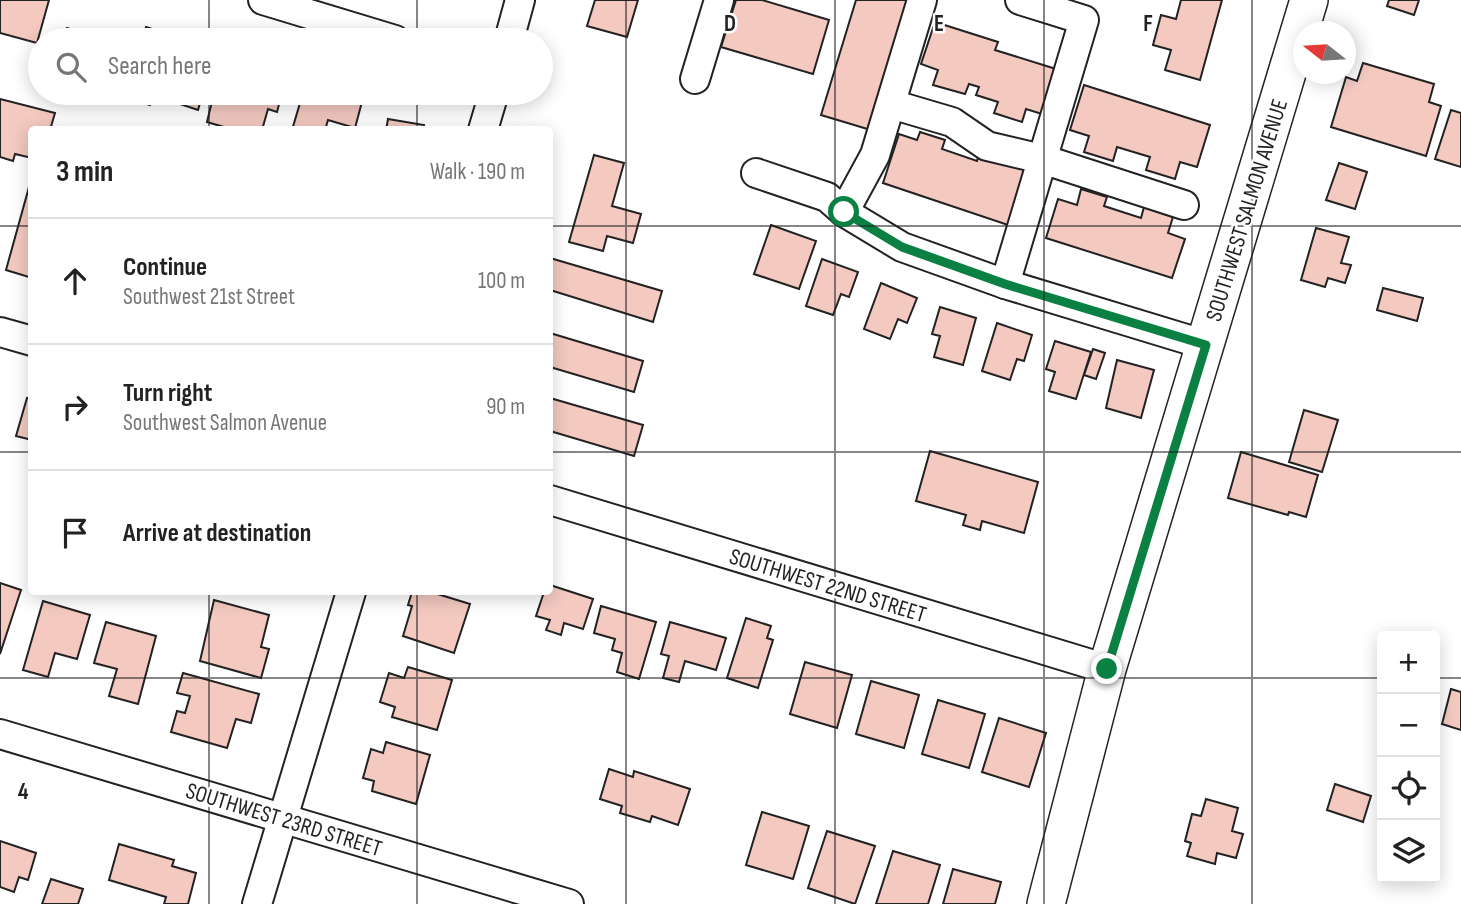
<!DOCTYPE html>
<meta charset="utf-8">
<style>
:root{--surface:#fff;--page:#f2f2f2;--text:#222;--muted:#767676;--line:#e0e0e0}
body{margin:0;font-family:"Sofia Sans Condensed",sans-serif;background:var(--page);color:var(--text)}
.controls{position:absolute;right:21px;bottom:21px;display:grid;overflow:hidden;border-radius:7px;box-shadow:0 4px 18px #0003}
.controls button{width:63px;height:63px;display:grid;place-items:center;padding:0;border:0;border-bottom:2px solid var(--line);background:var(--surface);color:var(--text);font:35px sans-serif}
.compass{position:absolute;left:1293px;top:21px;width:63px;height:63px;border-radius:50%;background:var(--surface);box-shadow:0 4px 18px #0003;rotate:287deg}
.stop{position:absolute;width:21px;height:21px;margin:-16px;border:5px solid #0b8043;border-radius:50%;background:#fff}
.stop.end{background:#0b8043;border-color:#fff;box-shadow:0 2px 7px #0008}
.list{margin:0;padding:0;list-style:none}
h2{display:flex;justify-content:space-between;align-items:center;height:91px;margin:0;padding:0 28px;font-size:30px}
h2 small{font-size:23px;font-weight:400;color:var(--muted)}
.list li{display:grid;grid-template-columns:46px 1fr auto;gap:21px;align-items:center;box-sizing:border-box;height:126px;padding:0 28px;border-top:2px solid var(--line)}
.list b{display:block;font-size:26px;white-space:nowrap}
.list p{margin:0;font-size:23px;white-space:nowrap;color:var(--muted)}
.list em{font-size:23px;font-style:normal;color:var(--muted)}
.icon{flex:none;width:38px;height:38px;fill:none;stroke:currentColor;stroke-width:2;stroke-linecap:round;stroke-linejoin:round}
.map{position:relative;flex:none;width:1461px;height:904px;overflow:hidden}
.search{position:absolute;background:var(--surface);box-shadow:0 4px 18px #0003;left:28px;top:28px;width:525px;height:77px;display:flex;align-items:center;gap:18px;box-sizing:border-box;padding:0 24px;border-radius:38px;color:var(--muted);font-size:26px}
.panel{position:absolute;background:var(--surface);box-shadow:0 4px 18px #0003;left:28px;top:126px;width:525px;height:469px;border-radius:7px}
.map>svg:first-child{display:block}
.building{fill:#f3c9c0;stroke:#222;stroke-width:2}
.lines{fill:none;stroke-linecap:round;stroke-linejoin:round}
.minor-casing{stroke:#222;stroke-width:32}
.major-casing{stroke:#222;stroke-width:40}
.minor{stroke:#fff;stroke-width:28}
.major{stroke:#fff;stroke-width:37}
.route{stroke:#0b8043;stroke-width:9}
.grid{fill:none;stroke:#222;stroke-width:2;stroke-opacity:0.55}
.labels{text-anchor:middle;stroke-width:5;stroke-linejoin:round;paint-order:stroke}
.street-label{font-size:23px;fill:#222;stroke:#fff}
.grid-label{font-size:23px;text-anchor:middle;font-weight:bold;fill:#222;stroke:#fff;stroke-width:5;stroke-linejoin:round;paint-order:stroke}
</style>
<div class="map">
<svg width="1461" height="904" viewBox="0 0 1461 904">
<rect width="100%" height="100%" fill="#fff"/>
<g class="building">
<polygon points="0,0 49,0 37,43 0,33"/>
<polygon points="595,0 638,0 627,37 587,26"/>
<polygon points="736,0 762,0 829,20 813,74 721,47"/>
<polygon points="856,0 914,0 874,131 821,115"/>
<polygon points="1181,0 1222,0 1200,80 1165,70 1171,50 1153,45 1161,15 1176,19"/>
<polygon points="1389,0 1419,0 1414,15 1387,6"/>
<polygon points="935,22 998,42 995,50 1056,69 1042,114 1026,109 1022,122 994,113 998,102 976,95 979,87 969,84 965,94 933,85 938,70 921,64"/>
<polygon points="146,27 174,36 173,40 142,40"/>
<polygon points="67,28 105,40 63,40"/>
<polygon points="1363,63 1434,84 1429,102 1441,106 1426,156 1331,127 1346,77 1357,81"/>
<polygon points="1084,85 1210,125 1197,167 1180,162 1175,179 1146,170 1150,157 1117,147 1113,161 1084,152 1089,136 1070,130"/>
<polygon points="125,93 203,93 198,110 153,95 150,105 124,97"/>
<polygon points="214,93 252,95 253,93 282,93 277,112 268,109 262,130 234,130 207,122"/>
<polygon points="303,93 345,93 363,98 355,128 328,120 325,130 292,130"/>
<polygon points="0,99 55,113 50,130 32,130 32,158 15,154 13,161 0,157"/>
<polygon points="1451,110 1461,113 1461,167 1435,159"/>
<polygon points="388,119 424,125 423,130 386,130"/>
<polygon points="920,132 945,140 942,149 977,161 979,154 1026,169 1008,225 883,183 899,134 917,140"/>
<polygon points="594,155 624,163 612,206 641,214 633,243 607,236 603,251 569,242"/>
<polygon points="1339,163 1367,172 1355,209 1326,200"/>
<polygon points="29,187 32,187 32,278 6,270"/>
<polygon points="1081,189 1107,197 1104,206 1141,218 1144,207 1173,217 1168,233 1185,239 1172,278 1046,238 1058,199 1077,205"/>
<polygon points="771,225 816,241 799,289 754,274"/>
<polygon points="1316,228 1349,237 1341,263 1351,265 1345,283 1328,278 1325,287 1301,280"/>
<polygon points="550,258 662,291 653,322 550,290"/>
<polygon points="822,259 858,272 849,297 841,294 833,315 806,306"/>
<polygon points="881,283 917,298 907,323 898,319 890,339 864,329"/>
<polygon points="1383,288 1423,298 1417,321 1377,310"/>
<polygon points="940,307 976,318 963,365 934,357 940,336 932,334"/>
<polygon points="997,323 1032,335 1024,361 1017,359 1010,380 982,371"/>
<polygon points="550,333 643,361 634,392 550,367"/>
<polygon points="1055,341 1091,352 1076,399 1049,391 1055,372 1046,369"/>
<polygon points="1093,349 1105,353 1096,379 1084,375"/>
<polygon points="1117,360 1154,370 1141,418 1106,408"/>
<polygon points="27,398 32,399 32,440 16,436"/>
<polygon points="550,398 643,425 634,456 550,431"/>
<polygon points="1304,410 1338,420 1322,472 1289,462"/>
<polygon points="930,451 1038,482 1024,533 982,521 980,530 963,525 966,515 916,501"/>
<polygon points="1241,452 1318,475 1306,517 1289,512 1288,515 1228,498"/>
<polygon points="0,583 21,590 0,654"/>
<polygon points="550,585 593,599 583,629 564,623 561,635 546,630 550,620 536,616 544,592 550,592"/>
<polygon points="412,592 431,592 470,604 454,653 403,636 412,606 408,605"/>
<polygon points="214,600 269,615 261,647 269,649 261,678 200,661"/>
<polygon points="43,601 90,615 77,659 55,653 48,677 23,670"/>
<polygon points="601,606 656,622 639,679 617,672 622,653 612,650 615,639 594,633"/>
<polygon points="746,618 771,626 767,638 773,640 758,688 727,678"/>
<polygon points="106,622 156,636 138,704 109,696 117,669 94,663"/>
<polygon points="670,622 726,638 716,670 685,661 679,682 663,678 669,656 661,654"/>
<polygon points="805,662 852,675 837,728 790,714"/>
<polygon points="408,667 452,680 437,730 392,717 395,707 380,702 389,673 404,678"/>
<polygon points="183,673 259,694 251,723 236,719 227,748 171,732 177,711 185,713 190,696 177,693"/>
<polygon points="871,681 919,695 904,748 856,734"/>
<polygon points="1451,689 1461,692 1461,730 1442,724"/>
<polygon points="938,700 985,714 969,768 922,754"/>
<polygon points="999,718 1046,733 1029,787 982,772"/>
<polygon points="386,742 430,755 416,804 372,791 374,781 363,778 371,749 383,753"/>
<polygon points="609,769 633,777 634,771 690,789 678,825 652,816 650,822 620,813 622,806 600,799"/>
<polygon points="1335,784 1371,796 1363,822 1327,810"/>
<polygon points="1206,799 1238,808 1232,831 1243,834 1236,858 1217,853 1215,864 1187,856 1191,843 1185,841 1192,814 1201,816"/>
<polygon points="762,812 809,826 793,879 746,865"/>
<polygon points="827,831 875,846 855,904 808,888"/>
<polygon points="0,841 36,853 28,880 19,877 14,892 0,887"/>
<polygon points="119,844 174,860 172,866 196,873 188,904 164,904 166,897 109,880"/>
<polygon points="893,851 940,865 928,904 876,904"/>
<polygon points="953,869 1001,882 995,904 943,904"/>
<polygon points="51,879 83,889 78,904 42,904"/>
</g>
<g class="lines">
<defs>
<g id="minor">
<polyline points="263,0 395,40"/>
<polyline points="509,40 520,0"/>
<polyline points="695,79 719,0"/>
<polyline points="891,104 952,122 987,146 1042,159 1184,205"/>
<polyline points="483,130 494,93"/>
<polyline points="756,173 827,197 844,212 902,247 1005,284 1206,345"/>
<polyline points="844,212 875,155 922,0"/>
<polyline points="1005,284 1084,20 1020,0"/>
<polyline points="0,332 32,341"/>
<polyline points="550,500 1107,669"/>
<polyline points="0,734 569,904"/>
<polyline points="257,904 351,592"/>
</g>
<polyline id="major" points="1046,904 1107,669 1309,0"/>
</defs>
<use href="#minor" class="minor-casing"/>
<use href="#major" class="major-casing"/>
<use href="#minor" class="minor"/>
<use href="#major" class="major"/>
</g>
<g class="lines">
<polyline class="route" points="844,212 902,247 1005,284 1206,345 1107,669"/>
</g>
<path class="grid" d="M 209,0 L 209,40M 417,0 L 417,40M 626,0 L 626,904M 835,0 L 835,904M 1044,0 L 1044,904M 1252,0 L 1252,904M 209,93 L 209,130M 417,93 L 417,130M 0,226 L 32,226M 550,226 L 1461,226M 0,452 L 32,452M 550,452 L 1461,452M 209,592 L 209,904M 417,592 L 417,904M 0,678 L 1382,678M 1435,678 L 1461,678"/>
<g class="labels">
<g class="street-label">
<text transform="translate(1246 210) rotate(-73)" y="8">SOUTHWEST SALMON AVENUE</text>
<text transform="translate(828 585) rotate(17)" y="8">SOUTHWEST 22ND STREET</text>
<text transform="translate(284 819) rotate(17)" y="8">SOUTHWEST 23RD STREET</text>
</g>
</g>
<g class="grid-label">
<text x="730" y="31">D</text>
<text x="939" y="31">E</text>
<text x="1148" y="31">F</text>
<text x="23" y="799">4</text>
</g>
</svg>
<div class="controls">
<button>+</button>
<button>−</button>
<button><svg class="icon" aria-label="locate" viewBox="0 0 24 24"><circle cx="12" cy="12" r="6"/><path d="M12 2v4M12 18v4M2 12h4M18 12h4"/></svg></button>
<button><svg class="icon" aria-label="layers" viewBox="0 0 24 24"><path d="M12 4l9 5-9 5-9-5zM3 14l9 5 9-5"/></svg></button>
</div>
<svg class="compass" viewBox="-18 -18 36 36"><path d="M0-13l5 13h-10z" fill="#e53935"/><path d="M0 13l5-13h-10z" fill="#767676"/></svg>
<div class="stop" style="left:844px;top:212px"></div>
<div class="stop end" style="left:1107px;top:669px"></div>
<div class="search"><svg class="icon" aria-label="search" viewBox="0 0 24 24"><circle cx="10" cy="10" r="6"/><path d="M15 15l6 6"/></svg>Search here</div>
<section class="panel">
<h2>3 min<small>Walk · 190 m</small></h2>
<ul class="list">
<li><svg class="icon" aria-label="ahead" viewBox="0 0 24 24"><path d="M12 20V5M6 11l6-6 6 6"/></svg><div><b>Continue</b><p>Southwest 21st Street</p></div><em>100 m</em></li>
<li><svg class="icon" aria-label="right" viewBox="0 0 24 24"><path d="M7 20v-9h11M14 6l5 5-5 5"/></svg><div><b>Turn right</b><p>Southwest Salmon Avenue</p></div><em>90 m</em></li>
<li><svg class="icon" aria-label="arrive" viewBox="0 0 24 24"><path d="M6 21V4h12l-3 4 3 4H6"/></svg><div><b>Arrive at destination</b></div></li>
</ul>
</section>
</div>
